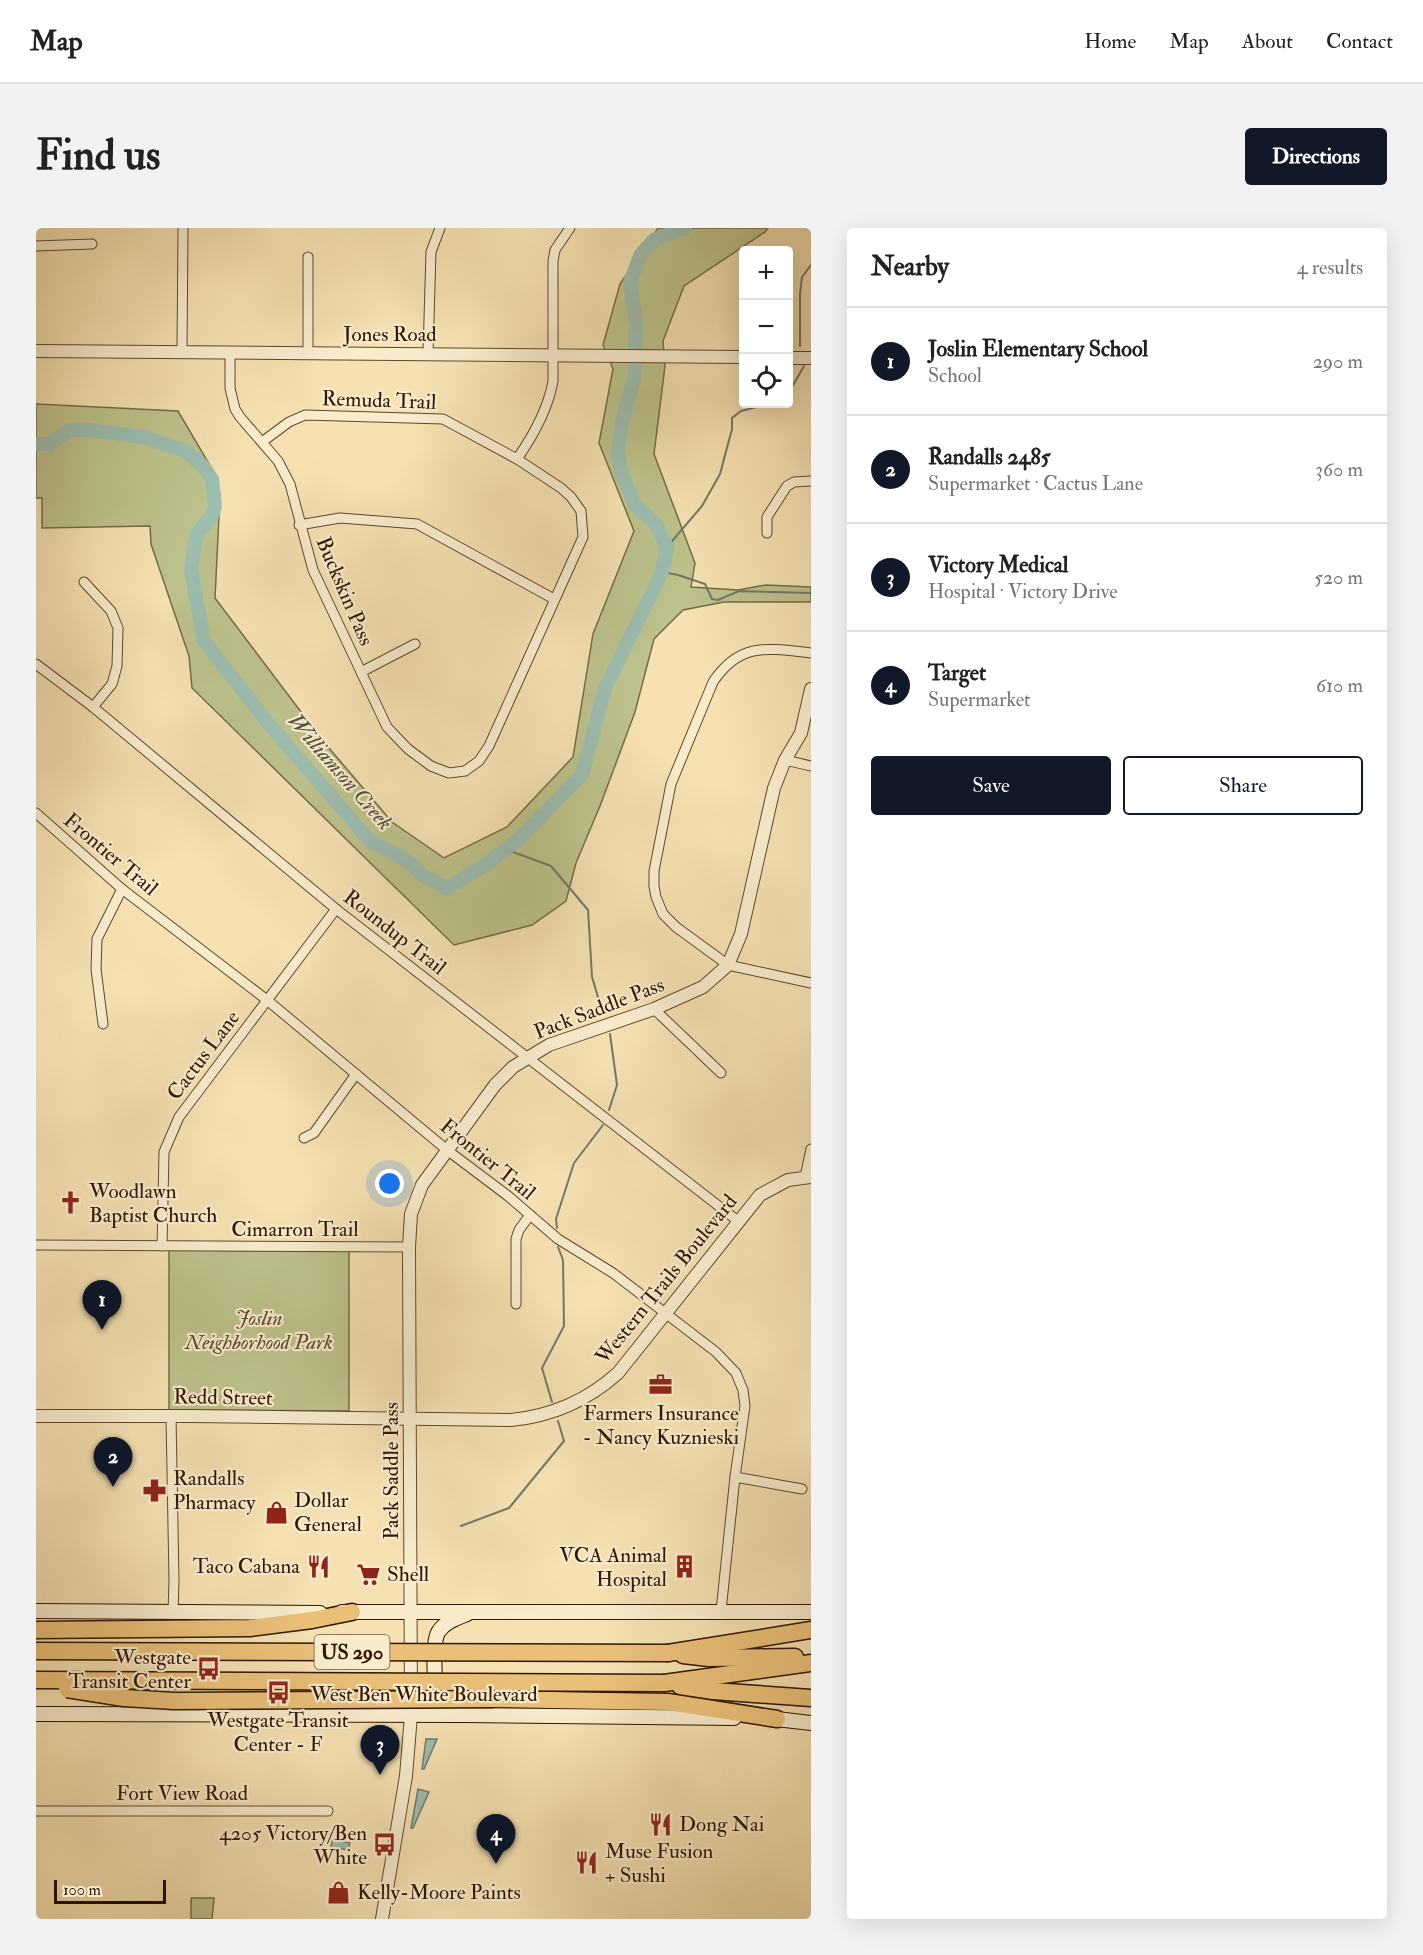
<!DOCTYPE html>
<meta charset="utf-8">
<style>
:root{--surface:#fff;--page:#f2f2f2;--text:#222;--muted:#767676;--line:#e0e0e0;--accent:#111827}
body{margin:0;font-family:"IM FELL Double Pica",serif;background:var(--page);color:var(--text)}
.controls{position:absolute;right:18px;top:18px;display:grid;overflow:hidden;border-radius:6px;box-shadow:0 6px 24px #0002}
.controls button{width:54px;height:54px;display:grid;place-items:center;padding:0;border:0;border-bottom:2px solid var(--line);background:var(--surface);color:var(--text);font:30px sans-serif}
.scale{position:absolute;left:18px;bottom:15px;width:112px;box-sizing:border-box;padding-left:6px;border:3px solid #2f1500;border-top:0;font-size:16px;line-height:21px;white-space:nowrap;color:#2f1500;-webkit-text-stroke:4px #f8eccd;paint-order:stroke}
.you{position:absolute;left:354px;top:956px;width:21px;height:21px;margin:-15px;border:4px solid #fff;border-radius:50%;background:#1a73e8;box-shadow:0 0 0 9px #1a73e833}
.badge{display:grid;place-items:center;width:39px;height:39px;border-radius:50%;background:var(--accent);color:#fff;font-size:20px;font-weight:700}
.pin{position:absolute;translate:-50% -50px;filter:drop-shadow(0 2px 3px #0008)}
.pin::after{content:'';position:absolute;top:32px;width:21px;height:18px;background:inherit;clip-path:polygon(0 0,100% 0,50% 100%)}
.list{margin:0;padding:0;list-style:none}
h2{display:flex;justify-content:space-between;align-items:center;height:78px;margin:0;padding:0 24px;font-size:26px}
h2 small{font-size:20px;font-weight:400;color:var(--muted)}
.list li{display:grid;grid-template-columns:39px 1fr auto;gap:18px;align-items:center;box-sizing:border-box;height:108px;padding:0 24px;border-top:2px solid var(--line)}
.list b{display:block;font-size:22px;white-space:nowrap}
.list p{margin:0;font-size:20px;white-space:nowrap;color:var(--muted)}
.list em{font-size:20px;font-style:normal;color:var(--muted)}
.actions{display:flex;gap:12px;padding:18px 24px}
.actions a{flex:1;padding:14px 0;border:2px solid var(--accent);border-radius:6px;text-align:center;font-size:21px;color:var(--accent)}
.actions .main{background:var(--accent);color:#fff}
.icon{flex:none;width:33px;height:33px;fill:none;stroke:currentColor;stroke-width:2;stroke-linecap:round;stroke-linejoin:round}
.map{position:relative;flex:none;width:775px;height:1691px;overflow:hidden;border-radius:6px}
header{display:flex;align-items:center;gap:36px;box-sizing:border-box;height:84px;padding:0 30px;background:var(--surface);border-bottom:2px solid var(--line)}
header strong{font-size:28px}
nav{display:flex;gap:33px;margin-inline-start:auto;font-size:21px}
.intro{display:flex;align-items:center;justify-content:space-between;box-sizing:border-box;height:144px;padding:0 36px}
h1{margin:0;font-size:42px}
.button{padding:15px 27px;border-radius:6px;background:var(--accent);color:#fff;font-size:21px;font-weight:700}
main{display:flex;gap:36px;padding:0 36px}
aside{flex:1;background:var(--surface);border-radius:6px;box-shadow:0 6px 24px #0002}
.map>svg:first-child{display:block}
.green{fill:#bdc28c;stroke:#766c46;stroke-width:1.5}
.water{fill:#9cbdb0;stroke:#707a6a;stroke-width:1.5}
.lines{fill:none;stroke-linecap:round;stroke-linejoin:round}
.stream{stroke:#707a6a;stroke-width:2}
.river{stroke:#9cbdb0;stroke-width:14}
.minor-casing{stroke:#60482c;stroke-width:11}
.tertiary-casing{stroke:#60482c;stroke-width:14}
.secondary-casing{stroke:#2f1500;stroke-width:16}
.motorway-casing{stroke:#2f1500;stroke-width:19}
.minor{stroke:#f8eccd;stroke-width:9}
.tertiary{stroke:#f8eccd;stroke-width:12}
.secondary{stroke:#f8eccd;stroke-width:14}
.motorway{stroke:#eac079;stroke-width:16}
.motorway-bridge-casing{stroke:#2f1500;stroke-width:19;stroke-linecap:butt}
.motorway-bridge{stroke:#eac079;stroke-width:16}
.labels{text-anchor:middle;stroke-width:4.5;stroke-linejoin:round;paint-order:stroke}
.shield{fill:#f8eccd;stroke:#6b563e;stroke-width:1.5}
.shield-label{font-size:20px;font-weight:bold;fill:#2f1500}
.street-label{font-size:21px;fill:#2f1500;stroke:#f8eccd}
.poi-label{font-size:21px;fill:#2f1500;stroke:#f8eccd;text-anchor:start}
.park-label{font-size:21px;font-style:italic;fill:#5a492a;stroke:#f8eccd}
.water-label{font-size:22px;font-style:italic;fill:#55503e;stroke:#f8eccd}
</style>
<header>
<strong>Map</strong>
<nav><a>Home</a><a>Map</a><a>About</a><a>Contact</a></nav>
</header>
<div class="intro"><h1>Find us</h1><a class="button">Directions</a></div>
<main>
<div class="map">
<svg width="775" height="1691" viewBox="0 0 775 1691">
<rect width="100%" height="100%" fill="#f5e1b2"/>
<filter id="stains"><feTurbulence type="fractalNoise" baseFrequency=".00333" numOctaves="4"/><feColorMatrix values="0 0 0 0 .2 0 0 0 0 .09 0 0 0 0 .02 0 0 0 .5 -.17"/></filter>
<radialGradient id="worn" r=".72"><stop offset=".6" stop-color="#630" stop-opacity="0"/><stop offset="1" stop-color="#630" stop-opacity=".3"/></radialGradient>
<g class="green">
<polygon points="622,0 732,0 729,4 648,58 627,113 629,138 618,226 659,335 655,359 702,362 730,357 775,359 775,374 688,374 647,382 618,411 599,484 564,578 540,635 530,673 496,697 418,717 156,460 153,428 115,316 114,298 6,300 6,270 0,270 0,176 142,183 179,246 184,267 179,370 287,513 356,594 408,630 471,599 537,529 557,406 598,303 563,215 577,141 567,117 584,56"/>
<polygon points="133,1022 313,1023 313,1183 133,1182"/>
<polygon points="155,1670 178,1670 176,1691 155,1691"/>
</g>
<g class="water">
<polygon points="390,1511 401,1511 388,1541 386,1541"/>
<polygon points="382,1561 393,1564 377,1600 375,1600"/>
<polygon points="296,1612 314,1615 312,1622 295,1619"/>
</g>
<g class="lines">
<g class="stream">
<polyline points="764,118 764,66 766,49 775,37"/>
<polyline points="752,166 768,138"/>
<polyline points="631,319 666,278 684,246 696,201 696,190 705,183 733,176"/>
<polyline points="626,344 642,347 669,356 676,371 682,372 703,363 775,365"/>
<polyline points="469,621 515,638 552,682 556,749 567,786"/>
<polyline points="573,882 581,857 574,806"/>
<polyline points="521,1000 520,991 538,935 567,897"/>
<polyline points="516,1174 506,1140 528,1098 527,1032 522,1019"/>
<polyline points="425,1298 473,1280 528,1213 522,1193"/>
</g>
<polyline class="river" points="0,216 13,216 34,202 52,202 108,209 149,223 166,237 176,251 179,278 176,288 160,307 155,342 168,413 237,501 334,613 368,631 377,637 386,647 411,660 451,636 484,610 546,547 569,460 626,344 631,319 619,295 599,277 586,247 582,224 586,193 599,147 600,93 594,54 605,26 619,11 649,0"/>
<defs>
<g id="minor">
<polyline points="0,18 56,16"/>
<polyline points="272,29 272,125"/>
<polyline points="146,123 147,0"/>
<polyline points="194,124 194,160 199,181 204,189 242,233 254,256 277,342 351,499 372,521 395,538 413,545 429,543 443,533 453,518 547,309 545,283 535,269 525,260 481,231 407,191 269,187 253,194 226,214"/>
<polyline points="392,125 395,24 404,0"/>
<path d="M 481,231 C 497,208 512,182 517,153 L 517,33 L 519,22 L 534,0"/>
<polyline points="263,297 304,290 381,296 518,371"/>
<polyline points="731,305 731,289 751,258 758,254 775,253"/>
<polyline points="48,354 75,383 82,400 81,438 76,456 57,479"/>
<path d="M 775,425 C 731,420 704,414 677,454 L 635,556 L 618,643 L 618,658 L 620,669 L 627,686 L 640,699 L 692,737 L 775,755"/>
<polyline points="0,436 57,479 300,681 702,993"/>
<polyline points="325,444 379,416"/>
<polyline points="749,532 775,538"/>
<polyline points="0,585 86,661 231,772 411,922 472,968 522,1011 577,1045 680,1124 700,1145 707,1162 709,1178 699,1249 685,1383"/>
<polyline points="618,781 685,845"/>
<polyline points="67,796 60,741 61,711 86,661"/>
<polyline points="268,910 278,905 320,846"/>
<polyline points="769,949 775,921"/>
<polyline points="0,1017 373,1019"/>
<polyline points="126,1018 128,924 143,889 300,681"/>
<polyline points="480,1076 480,1011 483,1002 494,987"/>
<polyline points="135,1188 138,1353 137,1385"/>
<polyline points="699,1249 766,1261"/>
<polyline points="0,1583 292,1583"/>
</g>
<g id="tertiary">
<polyline points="0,123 708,129"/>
<polyline points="752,130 775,130"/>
<path d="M 0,1188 L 154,1188 L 475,1192 C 516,1188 551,1173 582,1145 L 724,967 L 752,952 L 775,949"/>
<polyline points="346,1691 370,1548 375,1487 373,1019 375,986 386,957 459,857 477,839 513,817 618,781 667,759 692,737 705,706 738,560 749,532 765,505 775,461"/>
</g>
<g id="secondary">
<polyline points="0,1383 284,1385"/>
<polyline points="306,1384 775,1384"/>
<path d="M 410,1478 C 407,1475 404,1471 402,1467 C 398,1456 396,1412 403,1403 C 409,1394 421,1390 431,1386"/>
<polyline points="0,1486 427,1487 698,1490"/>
<polyline points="732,1490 775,1495"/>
</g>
<g id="motorway">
<polyline points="0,1402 214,1400 276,1392 316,1384"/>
<polyline points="632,1425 775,1402"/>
<polyline points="647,1427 673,1430 759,1429"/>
<polyline points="628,1455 775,1435"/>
<polyline points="644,1458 677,1463 775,1470"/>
<polyline points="457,1471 632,1474 741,1491"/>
</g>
</defs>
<use href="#minor" class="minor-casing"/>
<use href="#tertiary" class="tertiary-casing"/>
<use href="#secondary" class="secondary-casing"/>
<use href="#motorway" class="motorway-casing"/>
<use href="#minor" class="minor"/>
<use href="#tertiary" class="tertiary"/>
<use href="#secondary" class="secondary"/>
<use href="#motorway" class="motorway"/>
<defs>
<g id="motorway-bridge">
<polyline points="0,1423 632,1425"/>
<polyline points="0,1452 628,1455"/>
<polyline points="31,1461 88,1470 138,1473 457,1471"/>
</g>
</defs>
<use href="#motorway-bridge" class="motorway-bridge-casing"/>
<use href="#motorway-bridge" class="motorway-bridge"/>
</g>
<defs>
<symbol id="church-bare" viewBox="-9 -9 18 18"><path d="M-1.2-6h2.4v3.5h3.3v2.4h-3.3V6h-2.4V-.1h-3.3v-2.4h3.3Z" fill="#8f2418" stroke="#f8eccd" stroke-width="2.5" paint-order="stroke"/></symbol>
<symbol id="office-bare" viewBox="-9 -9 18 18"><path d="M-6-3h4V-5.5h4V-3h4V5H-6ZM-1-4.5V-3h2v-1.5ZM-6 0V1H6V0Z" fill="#8f2418" stroke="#f8eccd" stroke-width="2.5" paint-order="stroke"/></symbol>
<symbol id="pharmacy-bare" viewBox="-9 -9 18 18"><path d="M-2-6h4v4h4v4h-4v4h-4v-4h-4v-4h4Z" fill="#8f2418" stroke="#f8eccd" stroke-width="2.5" paint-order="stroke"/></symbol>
<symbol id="shop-bare" viewBox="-9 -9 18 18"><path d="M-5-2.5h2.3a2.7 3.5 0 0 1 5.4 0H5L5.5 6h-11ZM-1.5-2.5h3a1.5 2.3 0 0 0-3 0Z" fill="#8f2418" stroke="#f8eccd" stroke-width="2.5" paint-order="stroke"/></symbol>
<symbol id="restaurant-bare" viewBox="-9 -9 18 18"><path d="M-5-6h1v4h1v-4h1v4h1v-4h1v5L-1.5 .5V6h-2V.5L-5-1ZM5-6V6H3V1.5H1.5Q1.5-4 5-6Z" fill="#8f2418" stroke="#f8eccd" stroke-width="2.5" paint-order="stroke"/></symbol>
<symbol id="building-bare" viewBox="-9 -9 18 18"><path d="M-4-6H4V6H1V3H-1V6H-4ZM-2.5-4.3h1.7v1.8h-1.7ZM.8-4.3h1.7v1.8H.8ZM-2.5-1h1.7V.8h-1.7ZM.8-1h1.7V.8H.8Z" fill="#8f2418" stroke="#f8eccd" stroke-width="2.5" paint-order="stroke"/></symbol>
<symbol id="supermarket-bare" viewBox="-9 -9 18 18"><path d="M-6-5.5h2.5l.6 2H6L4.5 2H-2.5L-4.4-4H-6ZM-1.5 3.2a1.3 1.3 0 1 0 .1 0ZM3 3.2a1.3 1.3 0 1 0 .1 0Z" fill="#8f2418" stroke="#f8eccd" stroke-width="2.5" paint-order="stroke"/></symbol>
<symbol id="bus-bare" viewBox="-9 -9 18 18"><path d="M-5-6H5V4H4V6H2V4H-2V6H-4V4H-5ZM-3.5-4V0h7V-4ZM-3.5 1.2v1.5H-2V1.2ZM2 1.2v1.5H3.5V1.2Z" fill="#8f2418" stroke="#f8eccd" stroke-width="2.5" paint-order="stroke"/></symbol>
</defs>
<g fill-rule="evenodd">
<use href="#church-bare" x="18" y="958" width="33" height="33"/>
<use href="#office-bare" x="608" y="1140" width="33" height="33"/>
<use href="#pharmacy-bare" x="102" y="1246" width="33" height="33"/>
<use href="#shop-bare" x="224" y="1268" width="33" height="33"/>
<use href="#restaurant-bare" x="266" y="1322" width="33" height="33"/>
<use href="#building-bare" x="632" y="1322" width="33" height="33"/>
<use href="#supermarket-bare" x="316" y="1330" width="33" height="33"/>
<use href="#bus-bare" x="156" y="1424" width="33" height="33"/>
<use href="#bus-bare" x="226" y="1448" width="33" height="33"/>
<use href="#restaurant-bare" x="608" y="1580" width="33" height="33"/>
<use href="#bus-bare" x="332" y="1600" width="33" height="33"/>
<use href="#restaurant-bare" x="534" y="1618" width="33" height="33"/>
<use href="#shop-bare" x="286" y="1648" width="33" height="33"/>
</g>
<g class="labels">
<rect class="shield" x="278.5" y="1407" width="75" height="34" rx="4.5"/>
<g class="shield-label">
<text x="316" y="1431">US 290</text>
</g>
<g class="street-label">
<text x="354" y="113">Jones Road</text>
<text transform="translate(343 172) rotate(2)" y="7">Remuda Trail</text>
<text transform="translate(309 363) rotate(67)" y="7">Buckskin Pass</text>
<text transform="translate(75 626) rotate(40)" y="7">Frontier Trail</text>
<text transform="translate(359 704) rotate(38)" y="7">Roundup Trail</text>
<text transform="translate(563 780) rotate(-21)" y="7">Pack Saddle Pass</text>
<text transform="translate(167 827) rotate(-53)" y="7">Cactus Lane</text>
<text transform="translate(452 931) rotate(39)" y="7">Frontier Trail</text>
<text x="259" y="1008">Cimarron Trail</text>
<text transform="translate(630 1051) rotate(-51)" y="7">Western Trails Boulevard</text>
<text transform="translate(187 1169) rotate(1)" y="7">Redd Street</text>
<text transform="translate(355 1243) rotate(-90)" y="7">Pack Saddle Pass</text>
<text x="388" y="1473">West Ben White Boulevard</text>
<text x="146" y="1572">Fort View Road</text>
</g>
<g class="poi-label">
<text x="53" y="970">Woodlawn<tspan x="53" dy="24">Baptist Church</tspan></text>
<text x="625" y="1192" text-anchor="middle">Farmers Insurance<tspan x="625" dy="24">- Nancy Kuznieski</tspan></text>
<text x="137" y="1257">Randalls<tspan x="137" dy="24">Pharmacy</tspan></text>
<text x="258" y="1279">Dollar<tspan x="258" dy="24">General</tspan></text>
<text x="631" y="1334" text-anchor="end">VCA Animal<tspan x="631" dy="24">Hospital</tspan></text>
<text x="264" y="1345" text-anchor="end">Taco Cabana</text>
<text x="351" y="1353">Shell</text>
<text x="155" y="1436" text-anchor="end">Westgate<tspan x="155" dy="24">Transit Center</tspan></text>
<text x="242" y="1499" text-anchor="middle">Westgate Transit<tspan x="242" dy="24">Center - F</tspan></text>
<text x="643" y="1603">Dong Nai</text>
<text x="331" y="1612" text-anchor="end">4205 Victory/Ben<tspan x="331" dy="24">White</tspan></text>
<text x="569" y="1630">Muse Fusion<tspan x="569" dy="24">+ Sushi</tspan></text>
<text x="321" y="1671">Kelly-Moore Paints</text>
</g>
<g class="park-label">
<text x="223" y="1097">Joslin<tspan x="223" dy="24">Neighborhood Park</tspan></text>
</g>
<g class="water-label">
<text transform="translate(305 543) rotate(49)" y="8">Williamson Creek</text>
</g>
</g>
<rect width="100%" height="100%" filter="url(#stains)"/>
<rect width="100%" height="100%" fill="url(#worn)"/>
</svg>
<div class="controls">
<button>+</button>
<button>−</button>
<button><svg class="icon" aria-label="locate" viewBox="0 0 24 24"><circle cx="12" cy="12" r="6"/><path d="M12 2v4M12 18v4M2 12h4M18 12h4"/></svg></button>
</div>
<div class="scale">100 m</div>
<div class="you"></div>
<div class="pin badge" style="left:66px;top:1102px">1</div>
<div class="pin badge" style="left:77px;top:1259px">2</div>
<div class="pin badge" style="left:344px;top:1547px">3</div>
<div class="pin badge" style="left:460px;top:1636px">4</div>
</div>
<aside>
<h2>Nearby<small>4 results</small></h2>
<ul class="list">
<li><span class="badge">1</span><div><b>Joslin Elementary School</b><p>School</p></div><em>290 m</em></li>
<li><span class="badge">2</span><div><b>Randalls 2485</b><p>Supermarket · Cactus Lane</p></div><em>360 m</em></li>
<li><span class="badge">3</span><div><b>Victory Medical</b><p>Hospital · Victory Drive</p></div><em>520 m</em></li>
<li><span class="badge">4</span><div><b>Target</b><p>Supermarket</p></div><em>610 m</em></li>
</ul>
<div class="actions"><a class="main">Save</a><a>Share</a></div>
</aside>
</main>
